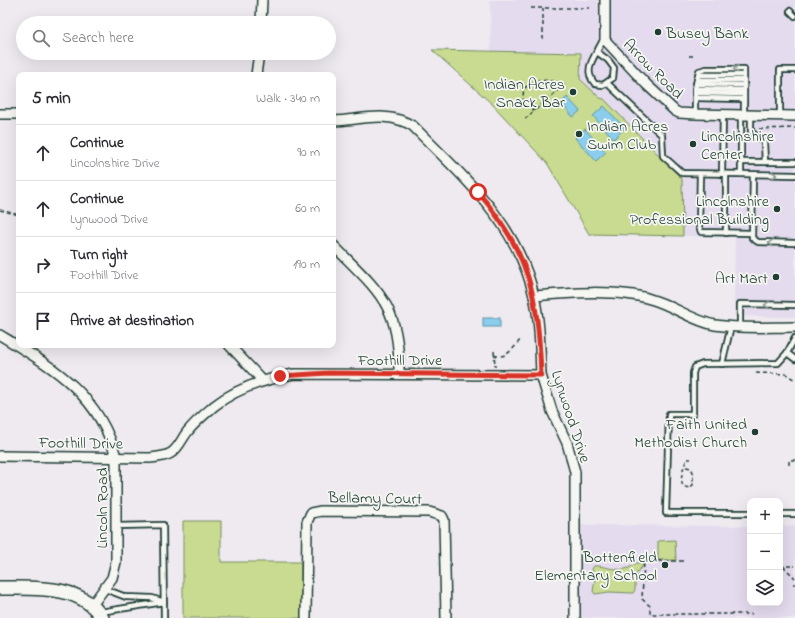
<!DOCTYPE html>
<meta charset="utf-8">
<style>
:root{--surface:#fff;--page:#f7f7f7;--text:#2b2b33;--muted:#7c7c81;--line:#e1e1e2}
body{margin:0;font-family:"Indie Flower",sans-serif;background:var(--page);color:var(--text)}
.controls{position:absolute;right:12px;bottom:12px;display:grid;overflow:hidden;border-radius:8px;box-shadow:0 4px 16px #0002}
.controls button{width:36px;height:36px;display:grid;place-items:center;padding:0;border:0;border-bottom:1px solid var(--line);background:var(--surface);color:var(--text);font:20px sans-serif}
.stop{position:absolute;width:12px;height:12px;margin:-9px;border:3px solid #d93025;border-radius:50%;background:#fff}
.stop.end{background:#d93025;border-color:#fff;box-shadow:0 1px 4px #0008}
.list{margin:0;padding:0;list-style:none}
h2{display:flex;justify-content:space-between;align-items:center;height:52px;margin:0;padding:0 16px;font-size:17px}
h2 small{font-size:13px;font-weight:400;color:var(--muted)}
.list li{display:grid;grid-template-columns:26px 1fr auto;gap:12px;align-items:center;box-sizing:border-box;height:56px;padding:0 16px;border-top:1px solid var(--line)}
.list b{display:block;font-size:15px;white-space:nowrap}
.list p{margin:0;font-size:13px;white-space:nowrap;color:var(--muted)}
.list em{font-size:13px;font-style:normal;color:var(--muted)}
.icon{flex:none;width:22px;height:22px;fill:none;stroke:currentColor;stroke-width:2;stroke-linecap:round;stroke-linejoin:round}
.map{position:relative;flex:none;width:795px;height:618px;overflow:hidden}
.search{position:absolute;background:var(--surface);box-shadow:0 4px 16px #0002;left:16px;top:16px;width:320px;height:44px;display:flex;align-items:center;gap:10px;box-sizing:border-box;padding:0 14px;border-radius:22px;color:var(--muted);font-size:15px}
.panel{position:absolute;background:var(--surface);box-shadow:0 4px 16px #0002;left:16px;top:72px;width:320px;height:276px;border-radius:8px}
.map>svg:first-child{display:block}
.built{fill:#e4dbee}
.green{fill:#c9db90;stroke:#748c62}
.water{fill:#8bcdec;stroke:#6093a2}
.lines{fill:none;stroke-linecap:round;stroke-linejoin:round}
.lane-casing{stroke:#1f3d34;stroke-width:8}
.street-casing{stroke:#1f3d34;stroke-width:12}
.secondary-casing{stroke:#1f3d34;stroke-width:16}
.path{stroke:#1f3d34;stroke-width:1.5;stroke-dasharray:4 3;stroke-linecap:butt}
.lane{stroke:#f6f6f2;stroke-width:4.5}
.street{stroke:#f6f6f2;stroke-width:9}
.secondary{stroke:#f6f6f2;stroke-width:13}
.oneway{stroke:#8a9a93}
.route{stroke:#d93025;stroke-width:5}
.poi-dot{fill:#1f3d34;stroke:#f6f6f2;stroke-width:1.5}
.labels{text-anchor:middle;stroke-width:3.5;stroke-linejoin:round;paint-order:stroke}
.poi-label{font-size:16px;fill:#1f3d34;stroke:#f6f6f2;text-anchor:end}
.street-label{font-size:16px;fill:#1f3d34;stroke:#f6f6f2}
</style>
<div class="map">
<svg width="795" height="618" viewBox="0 0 795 618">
<rect width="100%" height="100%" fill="#eeeaf0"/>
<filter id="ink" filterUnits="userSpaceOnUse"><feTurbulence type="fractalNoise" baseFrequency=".025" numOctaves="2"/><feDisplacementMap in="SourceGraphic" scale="8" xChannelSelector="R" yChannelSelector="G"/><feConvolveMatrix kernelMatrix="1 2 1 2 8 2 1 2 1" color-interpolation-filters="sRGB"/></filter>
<g filter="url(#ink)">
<g class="built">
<polygon points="490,0 795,0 795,317 734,316 735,237 589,234 547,163 492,104 432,50 491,51"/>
<polygon points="579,525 750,526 750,603 780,603 780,526 795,526 795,618 580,618"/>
</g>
<g class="green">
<polygon points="432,50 581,53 580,79 600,98 604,99 682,179 683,236 589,234 547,163 492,104"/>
<polygon points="183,521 221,521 221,562 301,562 301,618 183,618"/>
<polygon points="675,540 676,560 658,560 658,541"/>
<path d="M 636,563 L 643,563 L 642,567 L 636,573 L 639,580 L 635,584 L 635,590 L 633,593 L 609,592 L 595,594 L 593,591 L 595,580 L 592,569 L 594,566 C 606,565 623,576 636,563 Z"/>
</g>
<g class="water">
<polygon points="567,97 580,111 573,117 561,103"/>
<polygon points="604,106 625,128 614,139 593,116"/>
<polygon points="585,129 606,152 596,161 575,138"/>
<rect x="483" y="318" width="17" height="9"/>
</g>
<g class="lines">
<defs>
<g id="lane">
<polyline points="790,11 795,16"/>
<path d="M 597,52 L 608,60 L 614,68 L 613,78 L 603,85 L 595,84 C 582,69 595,57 602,42 L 604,39"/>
<polyline points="698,75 744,75"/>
<polyline points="697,80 744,80"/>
<polyline points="607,83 662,135 663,156 682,173 795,175"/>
<polyline points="696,84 744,85"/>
<polyline points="695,89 744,90"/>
<polyline points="695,93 744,94"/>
<polyline points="695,98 744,99"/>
<polyline points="695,114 695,89 699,71 706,69 744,69 744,114"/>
<polyline points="741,114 741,174"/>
<polyline points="751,115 751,132 764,142 765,162"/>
<polyline points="780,116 780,70 795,70"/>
<polyline points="741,162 795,162"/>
<polyline points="700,174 699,227 701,232 752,233"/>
<polyline points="722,174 723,114"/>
<polyline points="726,174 726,233"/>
<polyline points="753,175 752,238 758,242 795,243"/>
<polyline points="740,327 740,304 795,305"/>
<polyline points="787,353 795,359"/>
<polyline points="722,364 731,326"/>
<polyline points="750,513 666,513 669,414 693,414 693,373 695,367 703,364 778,363 787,353 795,338"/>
<polyline points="780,514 795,514"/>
<polyline points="115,526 163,525 164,618"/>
<polyline points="100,612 164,602 152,598 126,597 105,589"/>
</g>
<g id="street">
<polyline points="605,0 605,40 646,84 675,111 679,113 695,114 795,116"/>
<polyline points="261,23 262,0"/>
<polyline points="256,75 259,53"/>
<polyline points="0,114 19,114"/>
<path d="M 333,121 C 362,120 387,110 413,126 C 464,178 517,222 534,296 C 540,322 540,349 541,375 L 552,411 L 567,443 L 575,472 L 575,618"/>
<path d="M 333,245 C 379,292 400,304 399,374"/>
<path d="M 534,296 C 567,293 618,289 650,299 C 673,305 692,321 715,325 C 741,329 769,327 795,327"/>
<path d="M 0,335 C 52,367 99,393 116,457 L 116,562 L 112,578 L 92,605"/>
<polyline points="229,345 263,381"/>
<path d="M 0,456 L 150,458 C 157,457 165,457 171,453 C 179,448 182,438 188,431 C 195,422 205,414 214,406 C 237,388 265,379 294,374 L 541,375"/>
<polyline points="306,618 307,522 311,513 321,511 429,512 442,516 444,520 446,618"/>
</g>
<path id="secondary" d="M 0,588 C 34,588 82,584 102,618"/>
</defs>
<use href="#lane" class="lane-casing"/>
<use href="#street" class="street-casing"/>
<use href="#secondary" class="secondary-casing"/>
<g class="path">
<polyline points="531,8 590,8"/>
<polyline points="543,8 543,39"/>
<polyline points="689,56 694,56"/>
<path d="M 535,110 C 523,109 522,98 524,89 C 534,77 551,80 565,84"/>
<polyline points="525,119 564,85"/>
<polyline points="759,129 795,128"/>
<polyline points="0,210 19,215"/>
<polyline points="494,351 495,367"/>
<path d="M 494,355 C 505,360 514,348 520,340"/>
<polyline points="756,373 786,374 795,380"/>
<polyline points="789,465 789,460 795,460"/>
<path d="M 686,467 L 691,468 L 693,472 L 693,485 L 689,488 L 683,486 C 679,478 684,466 687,459 L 691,459"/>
<polyline points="683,561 644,561 642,599 650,606 650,614 752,614"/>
<polyline points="780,566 795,566"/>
<polyline points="783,566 795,578"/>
<polyline points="793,584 795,584"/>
</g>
<use href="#lane" class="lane"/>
<use href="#street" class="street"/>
<use href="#secondary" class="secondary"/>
</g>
<defs><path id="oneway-chevron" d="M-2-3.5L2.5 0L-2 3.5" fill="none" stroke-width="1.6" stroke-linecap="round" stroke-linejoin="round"/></defs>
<g class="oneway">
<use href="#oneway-chevron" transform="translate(736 69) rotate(180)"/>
<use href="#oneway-chevron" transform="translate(774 175)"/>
<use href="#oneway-chevron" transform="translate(771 243) rotate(-179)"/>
<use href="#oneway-chevron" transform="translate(767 305) rotate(-179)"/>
</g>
</g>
<g class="lines" filter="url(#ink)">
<path class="route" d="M 280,376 L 328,373 L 541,375 C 538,296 530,253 478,192"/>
</g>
<g class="poi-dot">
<circle cx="658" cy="32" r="4"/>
<circle cx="573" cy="92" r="4"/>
<circle cx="579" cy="134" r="4"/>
<circle cx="693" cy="144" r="4"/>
<circle cx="777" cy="209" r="4"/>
<circle cx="776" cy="277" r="4"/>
<circle cx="755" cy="432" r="4"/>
<circle cx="665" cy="565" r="4"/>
</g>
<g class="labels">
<g class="poi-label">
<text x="666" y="38" text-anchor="start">Busey Bank</text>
<text x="565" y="89">Indian Acres<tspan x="565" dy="18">Snack Bar</tspan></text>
<text x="587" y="131" text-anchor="start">Indian Acres<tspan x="587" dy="18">Swim Club</tspan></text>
<text x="701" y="141" text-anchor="start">Lincolnshire<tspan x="701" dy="18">Center</tspan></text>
<text x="769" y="206">Lincolnshire<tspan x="769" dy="18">Professional Building</tspan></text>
<text x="768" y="283">Art Mart</text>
<text x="747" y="429">Faith United<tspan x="747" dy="18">Methodist Church</tspan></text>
<text x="657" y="562">Bottenfield<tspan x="657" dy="18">Elementary School</tspan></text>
</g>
<g class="street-label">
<text transform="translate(654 68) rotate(45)" y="6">Arrow Road</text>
<text x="400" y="365">Foothill Drive</text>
<text transform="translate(572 416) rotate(72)" y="6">Lynwood Drive</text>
<text transform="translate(81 442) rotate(1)" y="6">Foothill Drive</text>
<text transform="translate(375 497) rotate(1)" y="6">Bellamy Court</text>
<text transform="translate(101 508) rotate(-90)" y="6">Lincoln Road</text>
</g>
</g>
</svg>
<div class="controls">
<button>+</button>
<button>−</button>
<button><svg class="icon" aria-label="layers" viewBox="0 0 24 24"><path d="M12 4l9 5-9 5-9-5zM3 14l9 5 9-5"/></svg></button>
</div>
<div class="stop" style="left:478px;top:192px"></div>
<div class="stop end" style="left:280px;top:376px"></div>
<div class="search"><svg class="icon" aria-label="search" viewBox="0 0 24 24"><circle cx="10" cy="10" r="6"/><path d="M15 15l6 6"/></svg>Search here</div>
<section class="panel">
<h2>5 min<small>Walk · 340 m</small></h2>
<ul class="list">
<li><svg class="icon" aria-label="ahead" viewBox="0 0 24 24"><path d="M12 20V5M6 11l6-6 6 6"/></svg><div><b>Continue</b><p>Lincolnshire Drive</p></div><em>90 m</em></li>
<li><svg class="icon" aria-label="ahead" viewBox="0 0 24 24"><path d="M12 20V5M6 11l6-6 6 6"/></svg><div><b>Continue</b><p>Lynwood Drive</p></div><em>60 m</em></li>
<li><svg class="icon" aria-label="right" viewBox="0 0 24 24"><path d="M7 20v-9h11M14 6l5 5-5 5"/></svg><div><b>Turn right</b><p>Foothill Drive</p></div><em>190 m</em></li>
<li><svg class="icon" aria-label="arrive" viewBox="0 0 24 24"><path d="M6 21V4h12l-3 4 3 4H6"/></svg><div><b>Arrive at destination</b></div></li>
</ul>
</section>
</div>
